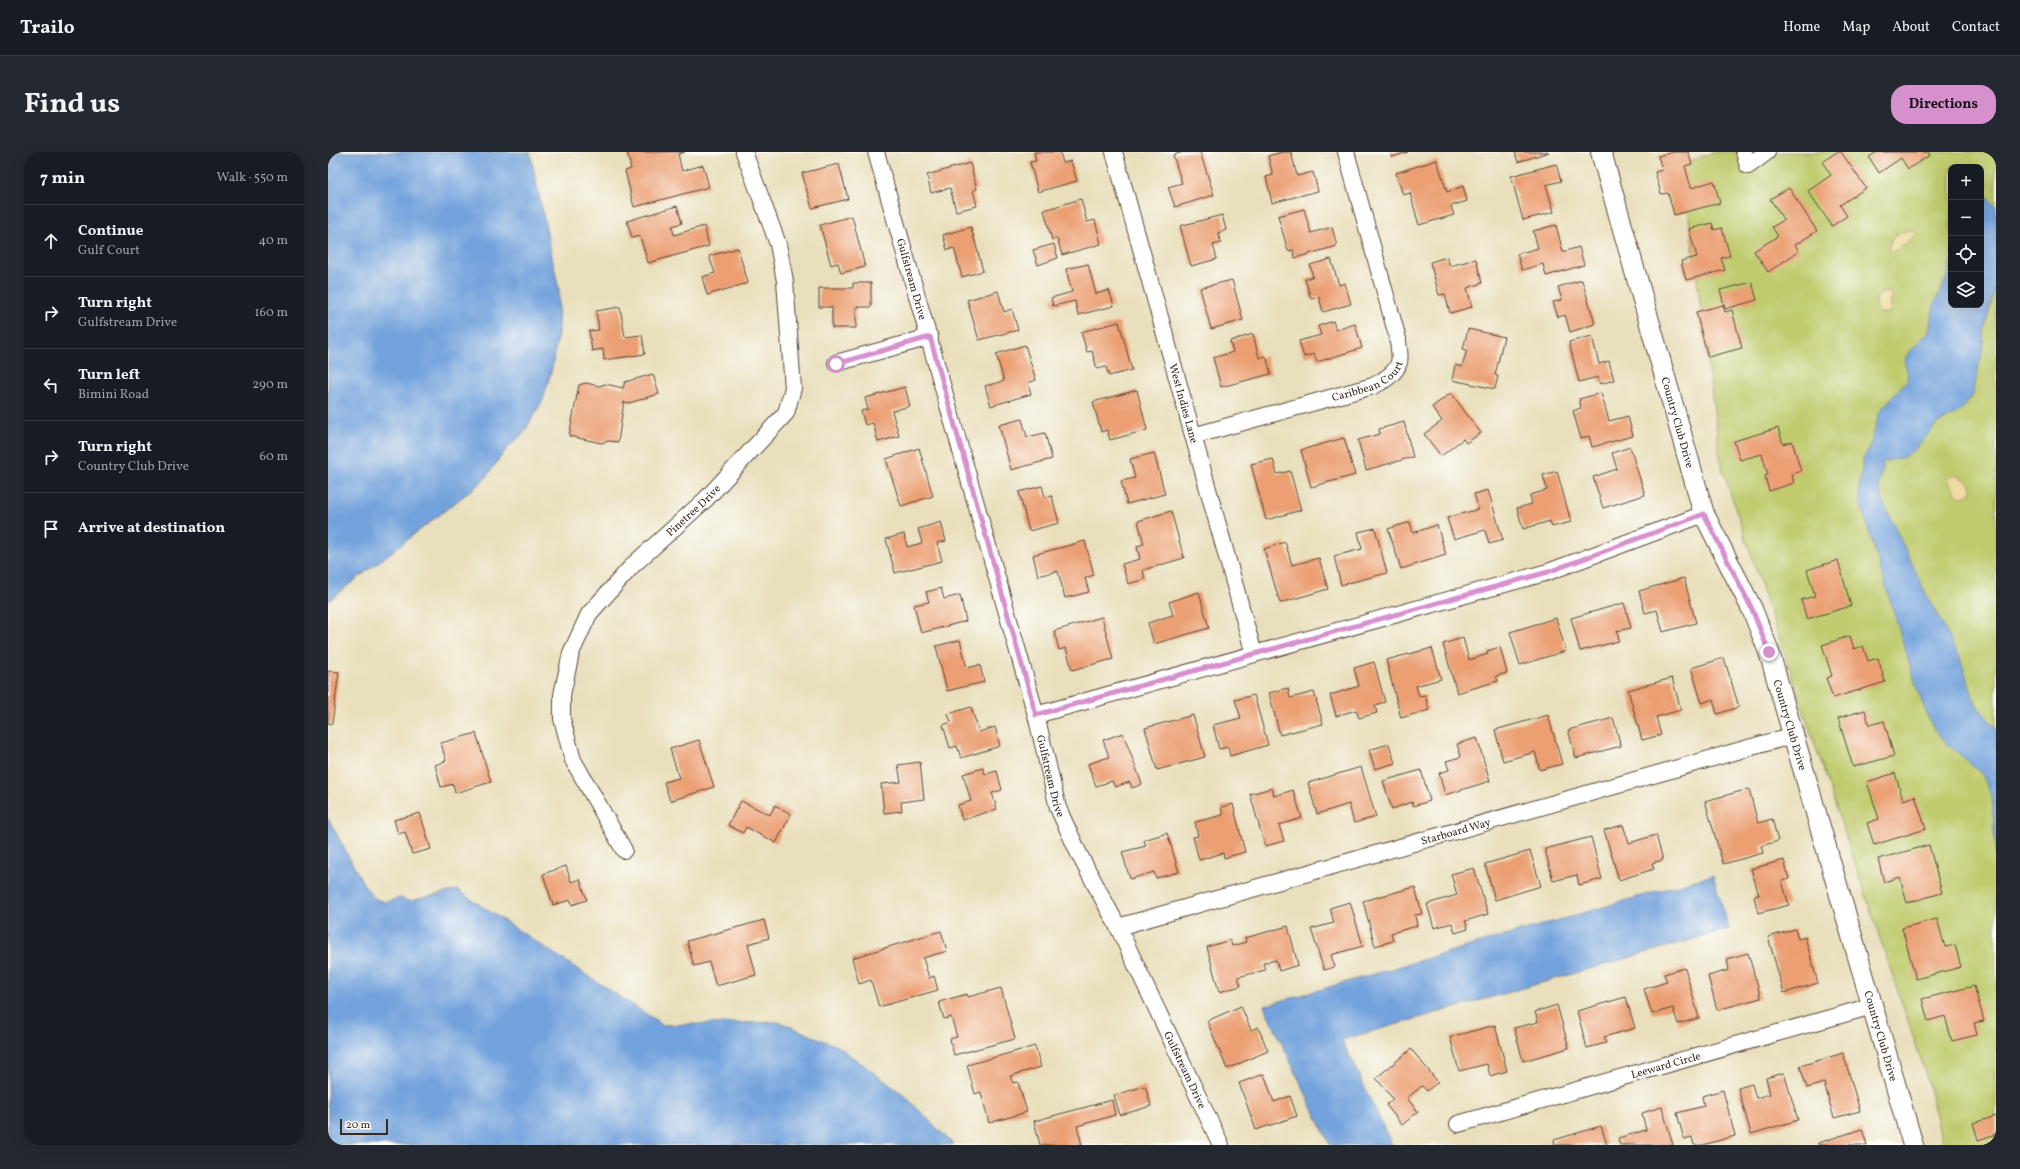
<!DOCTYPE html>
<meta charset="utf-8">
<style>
:root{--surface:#171b24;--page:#242831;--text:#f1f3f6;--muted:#9ea1a6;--line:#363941;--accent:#d690ce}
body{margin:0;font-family:Vollkorn,serif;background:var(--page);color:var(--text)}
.controls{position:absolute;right:12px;top:12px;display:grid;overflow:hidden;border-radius:8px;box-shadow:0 4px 16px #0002}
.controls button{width:36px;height:36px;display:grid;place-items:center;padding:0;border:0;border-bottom:1px solid var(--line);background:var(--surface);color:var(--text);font:20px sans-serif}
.scale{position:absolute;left:12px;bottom:10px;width:48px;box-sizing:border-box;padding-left:4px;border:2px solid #3b2a1e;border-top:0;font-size:11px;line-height:14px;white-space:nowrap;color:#3b2a1e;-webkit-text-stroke:3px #fdfcf7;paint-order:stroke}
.stop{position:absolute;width:12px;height:12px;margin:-9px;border:3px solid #d690ce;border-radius:50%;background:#fff}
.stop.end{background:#d690ce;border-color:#fff;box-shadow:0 1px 4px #0008}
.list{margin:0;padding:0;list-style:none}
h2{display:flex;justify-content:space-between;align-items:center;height:52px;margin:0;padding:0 16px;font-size:17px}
h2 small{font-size:13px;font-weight:400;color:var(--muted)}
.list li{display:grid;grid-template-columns:26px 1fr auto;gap:12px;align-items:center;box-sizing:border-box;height:72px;padding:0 16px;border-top:1px solid var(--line)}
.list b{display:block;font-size:15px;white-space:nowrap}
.list p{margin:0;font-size:13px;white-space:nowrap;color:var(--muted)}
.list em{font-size:13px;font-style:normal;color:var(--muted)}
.icon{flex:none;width:22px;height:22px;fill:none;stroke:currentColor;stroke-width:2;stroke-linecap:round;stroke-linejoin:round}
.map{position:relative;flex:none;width:1668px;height:993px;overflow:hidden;border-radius:16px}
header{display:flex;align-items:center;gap:24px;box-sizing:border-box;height:56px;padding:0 20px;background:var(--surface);border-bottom:1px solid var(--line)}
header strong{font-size:19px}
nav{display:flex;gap:22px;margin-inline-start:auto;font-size:14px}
.intro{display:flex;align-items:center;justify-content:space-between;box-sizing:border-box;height:96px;padding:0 24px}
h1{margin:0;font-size:28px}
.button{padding:10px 18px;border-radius:16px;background:var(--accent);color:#111;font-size:14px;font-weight:700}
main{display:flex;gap:24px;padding:0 24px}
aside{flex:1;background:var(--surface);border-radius:16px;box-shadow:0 4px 16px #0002}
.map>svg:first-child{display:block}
.green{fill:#bfcb6d;stroke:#7d7a46;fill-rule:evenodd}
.sand{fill:#eeda9e;stroke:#94825e}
.water{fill:#73a3dd;stroke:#57667e}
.building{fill:#eb9f72}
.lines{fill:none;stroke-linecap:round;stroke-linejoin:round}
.minor-casing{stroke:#554536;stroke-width:18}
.tertiary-casing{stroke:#554536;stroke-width:22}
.minor{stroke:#fff;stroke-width:16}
.tertiary{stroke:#fff;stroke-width:20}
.route{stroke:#d690ce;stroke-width:5}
.labels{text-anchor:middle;stroke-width:3.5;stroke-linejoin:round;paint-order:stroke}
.street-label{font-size:11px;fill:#3b2a1e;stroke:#fdfcf7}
</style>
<header>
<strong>Trailo</strong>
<nav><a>Home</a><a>Map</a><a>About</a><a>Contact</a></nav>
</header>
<div class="intro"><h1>Find us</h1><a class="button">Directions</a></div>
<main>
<aside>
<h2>7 min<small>Walk · 550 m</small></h2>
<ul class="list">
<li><svg class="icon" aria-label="ahead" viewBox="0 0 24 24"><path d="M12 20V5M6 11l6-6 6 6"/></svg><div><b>Continue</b><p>Gulf Court</p></div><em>40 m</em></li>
<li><svg class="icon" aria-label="right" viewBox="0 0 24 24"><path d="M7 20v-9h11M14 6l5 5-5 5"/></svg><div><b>Turn right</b><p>Gulfstream Drive</p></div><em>160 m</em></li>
<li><svg class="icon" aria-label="left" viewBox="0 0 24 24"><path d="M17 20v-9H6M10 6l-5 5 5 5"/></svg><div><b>Turn left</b><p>Bimini Road</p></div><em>290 m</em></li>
<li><svg class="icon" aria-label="right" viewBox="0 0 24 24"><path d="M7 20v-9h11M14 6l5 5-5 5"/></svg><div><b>Turn right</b><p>Country Club Drive</p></div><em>60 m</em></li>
<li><svg class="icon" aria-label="arrive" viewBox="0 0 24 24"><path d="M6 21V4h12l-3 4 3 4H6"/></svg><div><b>Arrive at destination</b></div></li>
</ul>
</aside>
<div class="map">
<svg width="1668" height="993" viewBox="0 0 1668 993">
<rect width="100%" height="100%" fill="#fdfcf7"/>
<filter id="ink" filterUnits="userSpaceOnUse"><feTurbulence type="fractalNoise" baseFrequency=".025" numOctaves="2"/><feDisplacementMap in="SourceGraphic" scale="8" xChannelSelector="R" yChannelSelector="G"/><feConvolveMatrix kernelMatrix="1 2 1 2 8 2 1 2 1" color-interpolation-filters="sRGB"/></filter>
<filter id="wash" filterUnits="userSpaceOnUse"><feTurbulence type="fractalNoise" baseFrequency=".012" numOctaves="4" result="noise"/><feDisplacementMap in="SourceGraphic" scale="16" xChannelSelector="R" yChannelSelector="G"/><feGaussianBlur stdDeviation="0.9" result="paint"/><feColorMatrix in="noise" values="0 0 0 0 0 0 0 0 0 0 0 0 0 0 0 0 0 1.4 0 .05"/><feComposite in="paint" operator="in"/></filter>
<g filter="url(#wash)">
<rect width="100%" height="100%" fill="#e9dfbc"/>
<path class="green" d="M 1385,0 L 1668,0 L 1668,993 L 1615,993 L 1598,923 L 1393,313 L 1354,13 ZM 1623,15 L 1653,15 L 1653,153 L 1623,153 Z"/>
<g class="sand">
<path d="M 1580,78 L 1586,79 L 1588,81 L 1587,85 L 1566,99 L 1563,100 L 1561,98 C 1560,86 1570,81 1580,78 Z"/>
<polygon points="1561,140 1564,143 1562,154 1563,160 1552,162 1549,156 1548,146 1554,141"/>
<polygon points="1629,323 1639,329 1643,335 1643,341 1635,345 1629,344 1626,336 1621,331 1622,324"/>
</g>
<g class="water">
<polygon points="0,0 202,0 231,138 230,181 224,216 215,248 195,282 180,295 155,329 0,449"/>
<polygon points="1653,41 1659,44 1668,56 1668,131 1656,179 1654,201 1644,245 1638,253 1629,261 1610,271 1585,299 1576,305 1555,310 1551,331 1554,348 1598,442 1631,504 1646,547 1650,555 1668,576 1668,715 1664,644 1653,620 1612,586 1603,572 1590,540 1532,350 1531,337 1535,306 1541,297 1552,259 1579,228 1580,222 1577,212 1578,204 1601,179 1606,153 1620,123 1623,108 1623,153 1653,153"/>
<polygon points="0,666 36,733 46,746 57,750 72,746 82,749 129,738 335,873 451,870 511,895 577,944 626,993 0,993"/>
<polygon points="1385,723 1401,777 1014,888 1064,993 1002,993 936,854"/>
</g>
<g id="blocks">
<g class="building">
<polygon points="299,0 357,0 350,2 354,19 375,13 381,35 306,55 297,19 303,17"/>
<polygon points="706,0 732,0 735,11 743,9 749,29 710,40 702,10 708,9"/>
<polygon points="856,0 872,0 886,43 847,55 840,35 854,31 845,3"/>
<polygon points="955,0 963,0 969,24 985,20 990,39 944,51 938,25 945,23 940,4"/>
<polygon points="1063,0 1080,0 1064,5"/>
<polygon points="1187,0 1221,0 1190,10"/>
<polygon points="1346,0 1360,0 1364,12 1357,14 1363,36 1386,29 1392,51 1346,63 1340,41 1333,42 1327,20 1334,18 1330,4"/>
<polygon points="1509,0 1513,0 1538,36 1512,53 1519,64 1504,74 1480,39 1503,23 1494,10"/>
<polygon points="1549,0 1600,0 1602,3 1580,17 1573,6 1551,21 1541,5"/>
<polygon points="1109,8 1119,40 1135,34 1139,49 1123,54 1126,63 1091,73 1082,41 1075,43 1068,21"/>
<polygon points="642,11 649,37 645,38 649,54 628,59 622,36 603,41 599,23"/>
<polygon points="511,12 520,47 484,56 474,21"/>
<polygon points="1228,12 1233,29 1218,33 1226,60 1195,68 1183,24"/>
<polygon points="1461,36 1489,79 1467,93 1471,99 1440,120 1426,99 1450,84 1444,75 1456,68 1442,47"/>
<polygon points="753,47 759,70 767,68 773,92 734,103 729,86 724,88 716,58"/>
<polygon points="349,54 354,71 344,74 346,83 376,74 381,94 320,111 312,84 304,86 299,69"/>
<polygon points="976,57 983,81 1004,75 1009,94 967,106 965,98 960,99 950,64"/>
<polygon points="894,63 898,78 890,81 893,91 885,93 889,107 863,114 852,74"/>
<polygon points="524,64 537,115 513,121 510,111 503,113 492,73"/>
<polygon points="1384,71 1386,78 1394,76 1402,104 1393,106 1397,118 1358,128 1353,109 1369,105 1361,77"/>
<polygon points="1228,73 1235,100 1251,95 1256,113 1218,124 1215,112 1194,118 1189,102 1210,96 1205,79"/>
<polygon points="643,75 655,119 634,125 626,96 619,98 615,83"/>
<polygon points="726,92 730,106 710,113 705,98"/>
<polygon points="410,96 420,131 379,143 374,125 387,121 381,104"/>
<polygon points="1119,105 1122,114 1148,107 1154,131 1139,136 1144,155 1122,161 1117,142 1111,143 1102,110"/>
<polygon points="1003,107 1011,133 1017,131 1023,152 995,160 991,145 983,147 977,127 985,125 982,113"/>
<polygon points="760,112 768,142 781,138 786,154 750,163 747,149 725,154 723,146 744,140 738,117"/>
<polygon points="904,128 915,168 883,177 872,136"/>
<polygon points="1254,128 1267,172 1242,180 1237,163 1230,165 1225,150 1234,148 1230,135"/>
<polygon points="1424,130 1429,148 1397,157 1392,138"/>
<polygon points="525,131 543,131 543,155 528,155 528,176 504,176 504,155 491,155 491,136 525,136"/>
<polygon points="670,139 676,160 684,157 690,178 651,188 639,148"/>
<polygon points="1395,153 1397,160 1404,158 1414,196 1380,205 1368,160"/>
<polygon points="292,155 297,185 314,183 317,202 276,208 275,197 264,199 261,179 271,178 268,159"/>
<polygon points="1005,169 1008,178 1027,172 1034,196 989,210 986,202 976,205 971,189 993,183 990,174"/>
<polygon points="791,170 804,218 781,224 778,215 769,217 764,199 759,200 753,180"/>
<polygon points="1140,177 1176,185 1167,223 1170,224 1167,237 1124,228 1127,213 1134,215 1139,198 1135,197"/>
<polygon points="925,182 931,206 938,204 943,222 893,235 885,206 905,200 902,189"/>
<polygon points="1264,184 1271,212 1281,209 1286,228 1272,232 1270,225 1251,230 1241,190"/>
<polygon points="697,193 708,228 700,231 703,242 663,254 657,234 676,229 668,202"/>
<polygon points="325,222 331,242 301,251 296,250 290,290 281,289 273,291 241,284 251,233 258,231 271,234 277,232 295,236 297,230"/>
<polygon points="577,235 582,254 564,259 571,284 550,290 545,271 537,273 533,259 540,257 537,246"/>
<polygon points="809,238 819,278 782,288 779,278 773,280 765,250"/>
<polygon points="1123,241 1153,281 1138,291 1135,287 1113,304 1096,282 1114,269 1104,255"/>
<polygon points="1273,241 1281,269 1300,264 1305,284 1264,295 1261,284 1253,287 1245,259 1253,256 1251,247"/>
<polygon points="694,267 699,285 717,281 724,307 683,318 671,273"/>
<polygon points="1076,270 1085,305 1038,318 1030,288 1052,282 1051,277"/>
<polygon points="1450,276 1455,292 1464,289 1473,319 1464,322 1466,331 1441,339 1437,324 1440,323 1434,302 1412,308 1406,289"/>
<polygon points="1016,286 1027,323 983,335 973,298"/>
<polygon points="1302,295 1317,343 1275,356 1265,325 1289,317 1284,301"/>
<polygon points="591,296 605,344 573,354 558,307"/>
<polygon points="826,301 837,342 799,352 793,329 807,326 802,307"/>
<polygon points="945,307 949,322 962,319 973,358 938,368 923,312"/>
<polygon points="1229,319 1243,370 1224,375 1222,369 1195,377 1189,356 1204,352 1202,343 1219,338 1215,323"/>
<polygon points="714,334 717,345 724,344 731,371 701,379 691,340"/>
<polygon points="1160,338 1175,388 1161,392 1157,378 1126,387 1119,366 1151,357 1146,342"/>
<polygon points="843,359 856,406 815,418 817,427 800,432 794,412 812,407 809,394 816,392 810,369"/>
<polygon points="613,370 618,389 609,391 614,409 567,421 558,387 576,382 579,395 594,391 590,377"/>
<polygon points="1082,370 1085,381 1109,373 1118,403 1073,417 1060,377"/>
<polygon points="1047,376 1059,421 1013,433 1006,404 1034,397 1030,380"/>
<polygon points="757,389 766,423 757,426 761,440 737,446 730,419 710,424 705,403"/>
<polygon points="957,390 964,413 991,406 1000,437 952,451 936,397"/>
<polygon points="1510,408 1523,454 1479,467 1473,448 1487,444 1479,418"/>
<polygon points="1356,426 1368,471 1335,480 1329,458 1317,461 1311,439"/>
<polygon points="613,436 616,447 632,443 638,469 593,481 586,453 601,450 598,440"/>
<polygon points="871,440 881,476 826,492 820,471 845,463 841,450"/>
<polygon points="1296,451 1303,476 1289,479 1291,489 1252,499 1243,466"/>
<polygon points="774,465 785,507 744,518 738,496 731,498 726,479"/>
<polygon points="1228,466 1238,499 1192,513 1182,480"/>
<polygon points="1522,484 1526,497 1535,494 1540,509 1550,506 1557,530 1505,546 1498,526 1504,524 1494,493"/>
<polygon points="1135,486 1141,508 1160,502 1159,499 1172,495 1179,521 1168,524 1170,529 1129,541 1115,492"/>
<polygon points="632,488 639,516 652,513 656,530 619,539 608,494"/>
<polygon points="1104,496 1113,527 1088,534 1091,544 1097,543 1101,558 1073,566 1058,508"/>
<polygon points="1396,506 1411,555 1389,562 1385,547 1374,551 1363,516"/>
<polygon points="1046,510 1057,550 1047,553 1049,561 1031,566 1028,558 1008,564 1002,543 1031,534 1026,516"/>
<polygon points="0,519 11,520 4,572 0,571"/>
<polygon points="1344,526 1353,558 1328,565 1333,583 1314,588 1300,538"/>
<polygon points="960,536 962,546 986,540 995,572 952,583 941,541"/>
<polygon points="926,543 940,593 902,604 900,595 891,597 885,573 913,566 907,548"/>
<polygon points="643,555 651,580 667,575 672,594 633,606 629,594 622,596 615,573 623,570 620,562"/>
<polygon points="1537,558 1541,573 1556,569 1566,604 1525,615 1510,566"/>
<polygon points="865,563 877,605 829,618 817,576"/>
<polygon points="1220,563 1234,612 1212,618 1207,600 1175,609 1167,578"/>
<polygon points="1285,566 1293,594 1248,606 1240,578"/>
<polygon points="148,581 163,630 127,641 125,632 113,635 107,613 118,609 113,591"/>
<polygon points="795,581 814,632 804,636 802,630 787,635 784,629 768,634 760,612 781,605 775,588"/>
<polygon points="1149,586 1162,629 1117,643 1111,621 1121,618 1118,609 1133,605 1129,592"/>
<polygon points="371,588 386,635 342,649 336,630 351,626 342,597"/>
<polygon points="1061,592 1067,611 1047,617 1041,598"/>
<polygon points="592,610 596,647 573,650 574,659 556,661 553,632 573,630 570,613"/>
<polygon points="1033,615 1048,665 1026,671 1021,652 989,662 980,631"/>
<polygon points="655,616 657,622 669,619 674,638 664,641 669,657 634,668 630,653 643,649 635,622"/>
<polygon points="1093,618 1102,649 1085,654 1084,650 1064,657 1055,629"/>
<polygon points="1567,621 1575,648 1587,644 1598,677 1546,693 1539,671 1551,667 1539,630"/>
<polygon points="944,636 946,644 965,638 974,666 951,673 956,689 937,694 922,642"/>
<polygon points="1421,637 1430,671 1444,667 1450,689 1433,694 1435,701 1395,712 1377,649"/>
<polygon points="413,649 442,663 447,653 463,662 448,691 418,675 415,681 400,673"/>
<polygon points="905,652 917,700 896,706 895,701 871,708 865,685 870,684 867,670 895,663 893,655"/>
<polygon points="92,661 103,697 84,702 77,680 70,682 66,668"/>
<polygon points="1295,673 1301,691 1328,683 1335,708 1324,711 1326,717 1291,728 1276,678"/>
<polygon points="839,681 851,720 828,726 826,720 802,727 794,700 818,694 816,688"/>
<polygon points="1263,685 1274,727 1251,733 1249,723 1225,729 1217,697"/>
<polygon points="1601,693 1614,741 1579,751 1572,725 1556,730 1550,707"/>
<polygon points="1202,699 1213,734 1167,748 1157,712"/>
<polygon points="1456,708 1461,727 1454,729 1461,753 1430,761 1426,744 1431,743 1423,717"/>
<polygon points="238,714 243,730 252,727 259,748 244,753 243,748 225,753 215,722"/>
<polygon points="1146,716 1160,762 1137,769 1140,777 1127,781 1124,771 1106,776 1099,752 1129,743 1123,722"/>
<polygon points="1087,735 1094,762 1087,763 1089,774 1063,781 1065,789 1047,794 1035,749"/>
<polygon points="1022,750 1035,794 1003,803 1007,815 996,818 983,777 1006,771 1002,756"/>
<polygon points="1609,767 1617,795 1627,793 1633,815 1588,827 1574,776"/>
<polygon points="436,768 441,786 420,792 428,823 388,834 381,810 366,814 359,789"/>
<polygon points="960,774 970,813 951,819 948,808 935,811 937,818 910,825 913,834 891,840 879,795 902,788 904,794 918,790 917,786"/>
<polygon points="1467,777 1470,787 1477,785 1490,831 1456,841 1440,785"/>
<polygon points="613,779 619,799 595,806 601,826 606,824 610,838 551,855 543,828 531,832 524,806"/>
<polygon points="1420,801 1433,846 1389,858 1380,824 1401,818 1399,807"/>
<polygon points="1357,816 1371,866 1350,872 1345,856 1324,862 1316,837 1339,830 1336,822"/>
<polygon points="1646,834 1656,869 1646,871 1649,883 1624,889 1617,864 1600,869 1594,847"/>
<polygon points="673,836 687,887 626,903 622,887 629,885 623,865 616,867 611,850 639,842 640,845"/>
<polygon points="1298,845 1307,876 1276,885 1278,891 1259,896 1249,859"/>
<polygon points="1229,853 1241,896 1195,909 1186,876 1210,870 1207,860"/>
<polygon points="913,854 923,878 930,875 940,899 899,917 879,869"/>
<polygon points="1167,873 1179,919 1162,924 1159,912 1131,919 1122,885"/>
<polygon points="707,894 713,915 682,924 685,931 690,930 699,960 661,971 653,940 647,942 639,913"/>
<polygon points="1083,897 1110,930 1099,939 1094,934 1079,946 1090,960 1074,973 1058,953 1065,947 1048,926"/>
<polygon points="1515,901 1532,959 1506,966 1496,931 1479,936 1472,914"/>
<polygon points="1456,921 1470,968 1423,982 1410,936 1424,932 1428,946 1442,942 1438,926"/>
<polygon points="936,922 946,950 962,944 969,964 928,978 911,931"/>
<polygon points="817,934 823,954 792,963 786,943"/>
<polygon points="1395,938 1407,984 1375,993 1366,993 1364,985 1356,987 1349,961 1376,954 1374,944"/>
<polygon points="784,948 787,963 749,974 754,993 712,993 706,969"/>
<polygon points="1334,955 1345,993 1292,993 1290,986 1318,978 1314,961"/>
<polygon points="1668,964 1668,982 1650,988 1645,971"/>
<polygon points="1273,974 1279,993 1227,993 1226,988"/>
<polygon points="1534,977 1539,993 1490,993 1490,991"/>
</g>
</g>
</g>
<g filter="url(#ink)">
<use href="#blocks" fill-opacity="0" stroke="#554536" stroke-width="1"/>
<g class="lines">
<defs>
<g id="minor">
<path id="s1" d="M 548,0 L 708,563 L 730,656 L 752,704 L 790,775 L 893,993"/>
<path id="s2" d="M 786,0 L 926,502"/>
<polyline points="1416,0 1420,14 1439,0"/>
<polyline points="508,211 602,185"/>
<path id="s3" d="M 865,284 L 1045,234 C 1055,229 1068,222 1071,210 C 1073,204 1070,194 1070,187 L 1018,0"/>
<polyline points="708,563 1220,420 1376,362"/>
<path id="s4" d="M 296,698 L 245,608 L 234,567 L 234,543 L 243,501 L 261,462 L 305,413 L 378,347 L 458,261 L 465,236 L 457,129 L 450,92 L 416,0"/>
<path id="s5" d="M 790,775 L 1466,583"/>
<path id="s6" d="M 1130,972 L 1544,854"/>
</g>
<g id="tertiary">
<path id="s7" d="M 1273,0 L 1376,362 L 1424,457 L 1441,500 L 1585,993"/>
</g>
</defs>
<use href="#minor" class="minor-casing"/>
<use href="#tertiary" class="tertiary-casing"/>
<use href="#minor" class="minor"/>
<use href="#tertiary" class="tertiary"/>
</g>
</g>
<g class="lines" filter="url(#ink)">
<polyline class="route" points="508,212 602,185 708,563 1220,420 1376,362 1424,457 1441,500"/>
</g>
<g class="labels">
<g class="street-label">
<text dy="4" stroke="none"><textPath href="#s1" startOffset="132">Gulfstream Drive</textPath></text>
<text dy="4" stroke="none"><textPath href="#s3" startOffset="184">Caribbean Court</textPath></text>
<text dy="4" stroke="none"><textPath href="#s2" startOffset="261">West Indies Lane</textPath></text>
<text dy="4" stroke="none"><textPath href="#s7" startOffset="281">Country Club Drive</textPath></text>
<text dy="4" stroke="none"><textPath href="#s4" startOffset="403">Pinetree Drive</textPath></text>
<text dy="4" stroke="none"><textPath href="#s7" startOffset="605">Country Club Drive</textPath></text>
<text dy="4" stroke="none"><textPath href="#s1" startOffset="648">Gulfstream Drive</textPath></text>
<text dy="4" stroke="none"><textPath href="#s5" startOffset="351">Starboard Way</textPath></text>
<text dy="4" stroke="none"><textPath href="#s7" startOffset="929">Country Club Drive</textPath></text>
<text dy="4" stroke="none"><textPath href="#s6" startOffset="216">Leeward Circle</textPath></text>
<text dy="4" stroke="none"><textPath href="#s1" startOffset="972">Gulfstream Drive</textPath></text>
</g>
</g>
</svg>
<div class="controls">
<button>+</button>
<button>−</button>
<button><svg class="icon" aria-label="locate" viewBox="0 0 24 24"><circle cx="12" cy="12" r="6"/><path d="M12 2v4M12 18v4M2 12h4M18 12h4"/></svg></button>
<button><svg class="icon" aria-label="layers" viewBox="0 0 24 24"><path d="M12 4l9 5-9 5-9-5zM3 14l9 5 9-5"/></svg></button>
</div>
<div class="scale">20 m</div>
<div class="stop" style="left:508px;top:212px"></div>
<div class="stop end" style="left:1441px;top:500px"></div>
</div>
</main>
